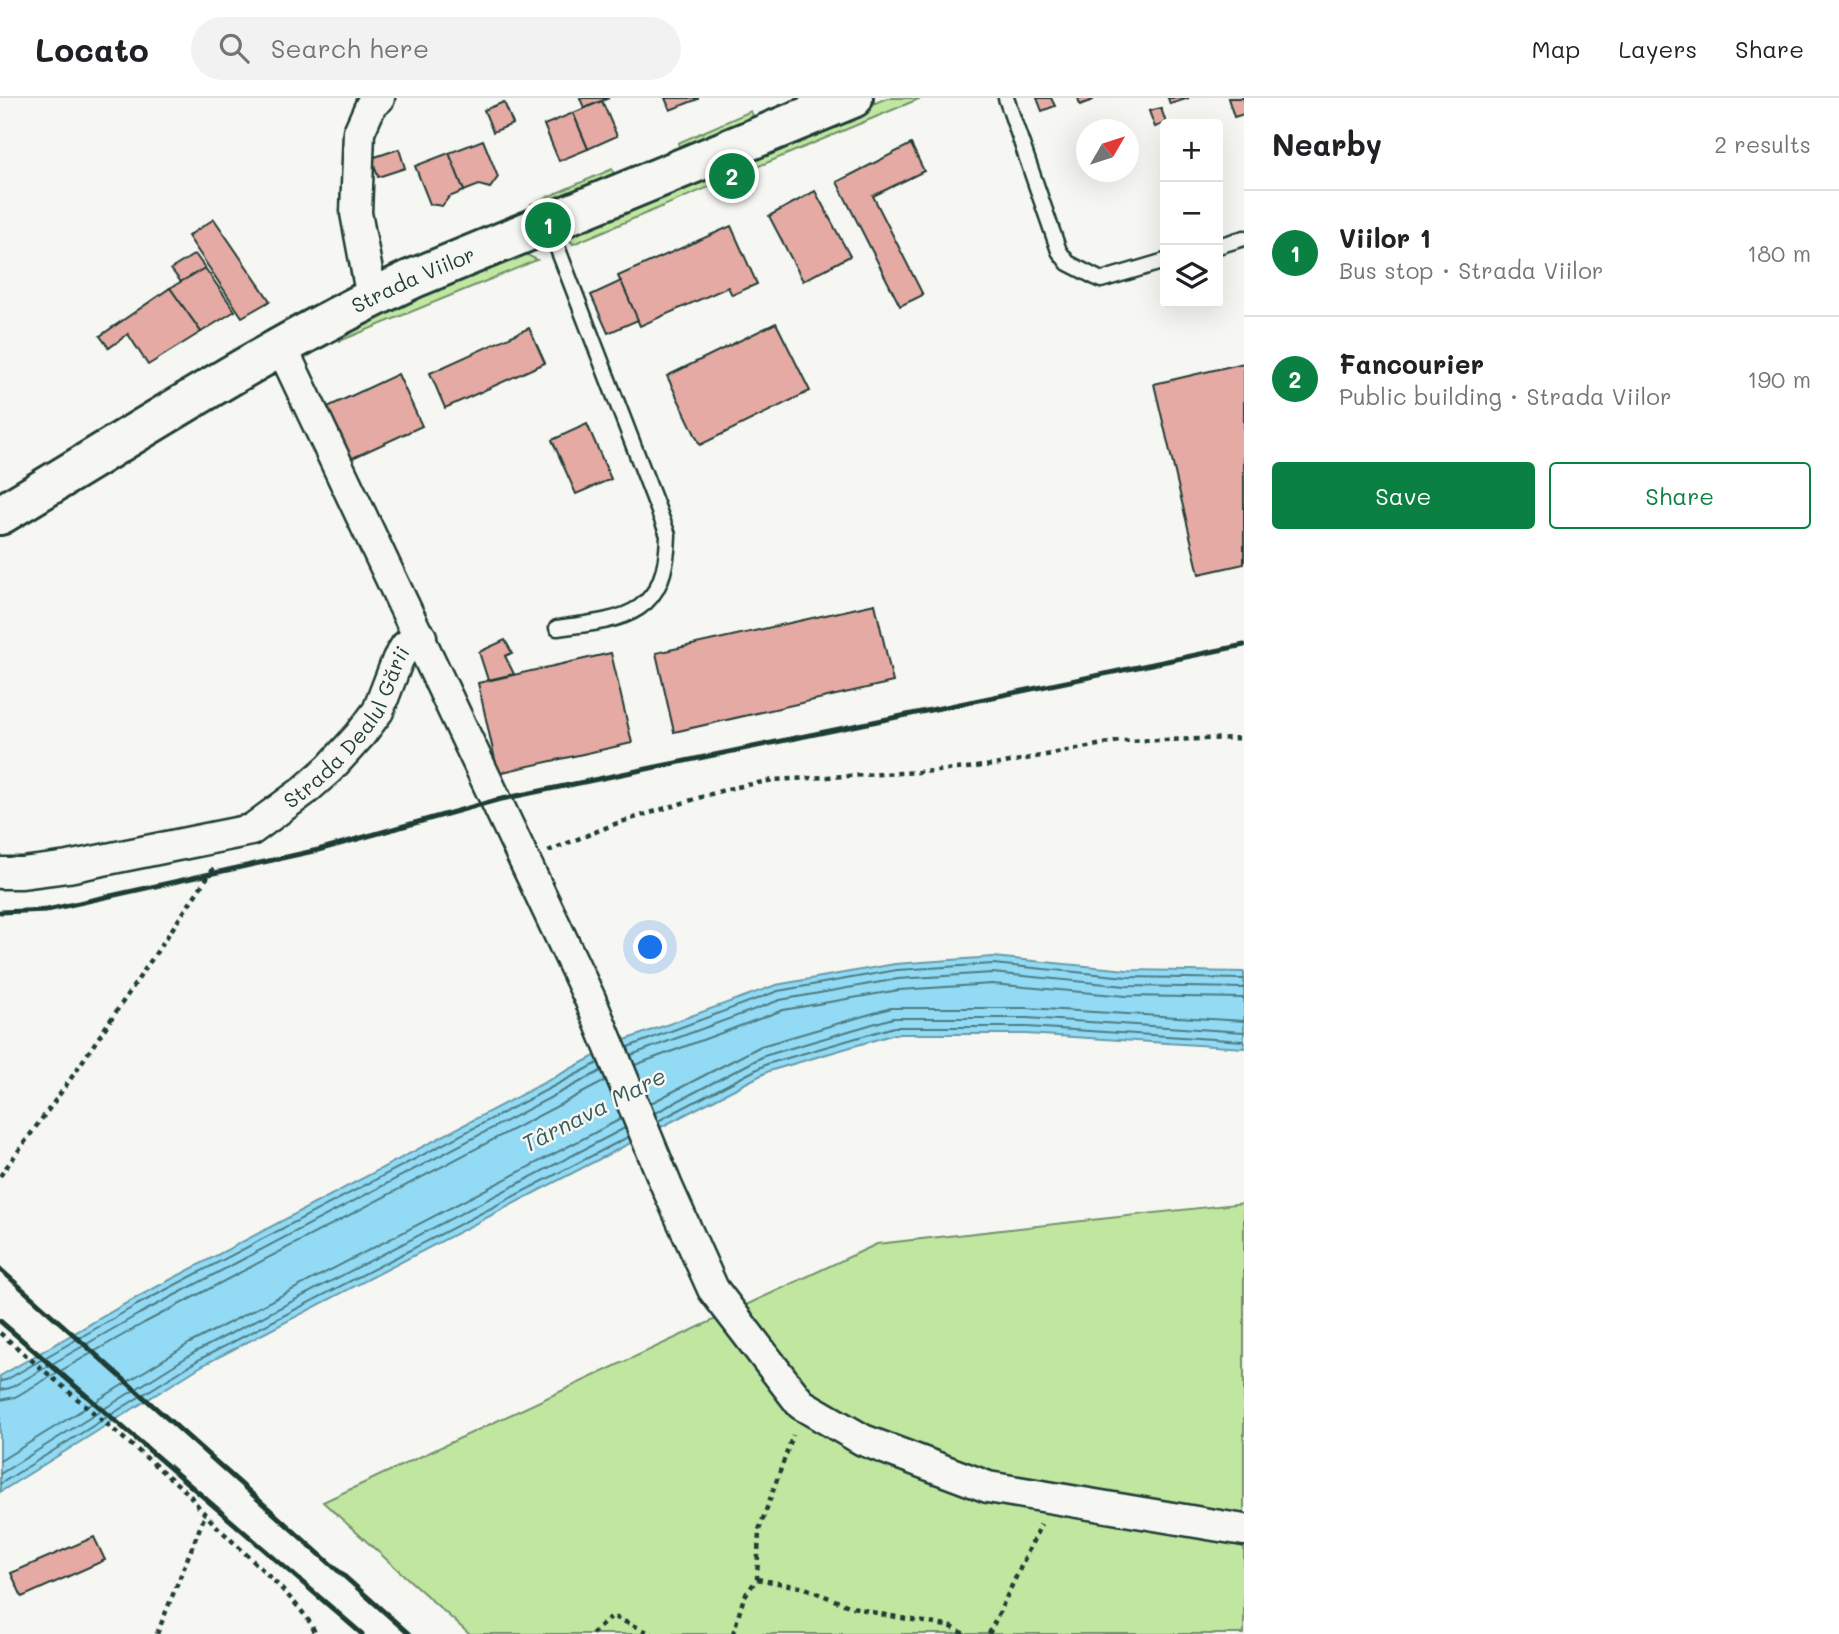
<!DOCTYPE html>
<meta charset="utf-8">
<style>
:root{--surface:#fff;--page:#f2f2f2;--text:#202124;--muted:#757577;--line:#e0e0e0;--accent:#0b8043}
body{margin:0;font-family:Mali,sans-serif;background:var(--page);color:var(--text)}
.controls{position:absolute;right:21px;top:21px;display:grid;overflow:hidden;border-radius:7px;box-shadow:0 7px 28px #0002}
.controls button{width:63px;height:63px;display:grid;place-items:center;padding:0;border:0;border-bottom:2px solid var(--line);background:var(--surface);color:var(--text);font:35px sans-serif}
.compass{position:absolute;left:1076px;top:21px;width:63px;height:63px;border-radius:50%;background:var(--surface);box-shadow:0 7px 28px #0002;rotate:51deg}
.you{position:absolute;left:651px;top:850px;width:24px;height:24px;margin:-18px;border:5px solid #fff;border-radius:50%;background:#1a73e8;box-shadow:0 0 0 10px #1a73e833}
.badge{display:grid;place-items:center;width:46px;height:46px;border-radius:50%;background:var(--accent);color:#fff;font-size:23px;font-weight:700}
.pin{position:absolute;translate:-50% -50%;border:4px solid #fff;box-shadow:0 2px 7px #0006}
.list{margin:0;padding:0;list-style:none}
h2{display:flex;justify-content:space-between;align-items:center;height:91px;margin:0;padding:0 28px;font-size:30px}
h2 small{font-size:23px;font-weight:400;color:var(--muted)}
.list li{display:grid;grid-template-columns:46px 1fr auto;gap:21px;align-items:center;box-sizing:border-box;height:126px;padding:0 28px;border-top:2px solid var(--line)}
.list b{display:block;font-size:26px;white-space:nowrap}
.list p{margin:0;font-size:23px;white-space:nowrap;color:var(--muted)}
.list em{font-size:23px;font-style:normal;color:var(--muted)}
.actions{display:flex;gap:14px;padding:21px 28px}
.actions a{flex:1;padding:16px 0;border:2px solid var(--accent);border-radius:7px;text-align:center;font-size:24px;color:var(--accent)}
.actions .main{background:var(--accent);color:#fff}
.icon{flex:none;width:38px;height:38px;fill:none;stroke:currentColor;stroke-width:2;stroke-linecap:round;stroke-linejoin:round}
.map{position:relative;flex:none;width:1244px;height:1536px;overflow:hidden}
header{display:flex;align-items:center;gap:42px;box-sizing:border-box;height:98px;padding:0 35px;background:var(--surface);border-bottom:2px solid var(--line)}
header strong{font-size:33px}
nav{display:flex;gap:38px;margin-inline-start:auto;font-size:24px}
.search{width:490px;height:63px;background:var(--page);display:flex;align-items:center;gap:18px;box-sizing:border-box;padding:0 24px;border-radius:38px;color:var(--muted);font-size:26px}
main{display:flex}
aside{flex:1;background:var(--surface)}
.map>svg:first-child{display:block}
.green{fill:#c1e6a0;stroke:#70926a;stroke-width:2}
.water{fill:#93daf5;stroke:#659ba8;stroke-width:2}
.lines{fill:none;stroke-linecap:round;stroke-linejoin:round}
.shore{stroke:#4d7c81;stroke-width:2}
.building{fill:#e5aaa3;stroke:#1f3d34;stroke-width:2}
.lane-casing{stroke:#1f3d34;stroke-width:19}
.street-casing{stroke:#1f3d34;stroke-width:35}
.secondary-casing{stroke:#1f3d34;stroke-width:44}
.path{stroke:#1f3d34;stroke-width:4.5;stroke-dasharray:5 5;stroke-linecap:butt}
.lane{stroke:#f6f6f2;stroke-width:14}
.street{stroke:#f6f6f2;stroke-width:30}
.secondary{stroke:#f6f6f2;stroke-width:38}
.rail{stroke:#1f3d34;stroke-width:5}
.labels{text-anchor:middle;stroke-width:5;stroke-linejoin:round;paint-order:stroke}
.street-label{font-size:21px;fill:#1f3d34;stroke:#f6f6f2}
.water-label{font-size:23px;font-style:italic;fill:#365c5b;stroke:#f6f6f2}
</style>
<header>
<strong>Locato</strong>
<div class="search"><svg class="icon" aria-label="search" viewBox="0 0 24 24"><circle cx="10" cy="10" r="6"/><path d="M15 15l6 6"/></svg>Search here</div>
<nav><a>Map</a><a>Layers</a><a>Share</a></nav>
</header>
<main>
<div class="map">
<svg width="1244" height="1536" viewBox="0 0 1244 1536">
<rect width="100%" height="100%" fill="#f6f6f2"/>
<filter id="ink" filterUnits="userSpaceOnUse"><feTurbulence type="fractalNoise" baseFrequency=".0143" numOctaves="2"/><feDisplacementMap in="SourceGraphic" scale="14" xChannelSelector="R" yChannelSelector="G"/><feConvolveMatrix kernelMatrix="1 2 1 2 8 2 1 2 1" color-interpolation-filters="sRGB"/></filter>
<g filter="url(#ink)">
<g class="green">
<polygon points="887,0 921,0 573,146 565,137 574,131"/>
<polygon points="751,13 755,23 681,54 678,45"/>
<polygon points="612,71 615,81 534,115 531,106"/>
<polygon points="520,153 537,162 340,243 336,234"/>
<polygon points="1244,1105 1244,1536 469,1536 323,1404 877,1146"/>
</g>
<polygon class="water" points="993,859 1127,872 1244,874 1244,950 1026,936 895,936 769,973 203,1267 0,1394 0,1278 132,1202 625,942 776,887 895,866"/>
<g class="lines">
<g class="shore">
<polyline points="628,949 778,893 897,872 993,866 1127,879 1244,881"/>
<polyline points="631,957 780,902 898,881 992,875 1126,888 1244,890"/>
<polyline points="635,967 783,912 899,892 992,886 1126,898 1244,900"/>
<polyline points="651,1005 761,948 891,910 1027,910 1244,923"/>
<polyline points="655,1015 764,958 893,920 1027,920 1244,934"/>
<polyline points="658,1023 767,966 894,929 1027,929 1244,943"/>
<polyline points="0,1283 6,1282 135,1208 598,965"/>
<polyline points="0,1292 10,1290 139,1216 601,973"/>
<polyline points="0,1302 15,1299 144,1225 605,983"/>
<polyline points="0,1363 190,1245 621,1021"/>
<polyline points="0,1376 195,1254 625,1030"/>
<polyline points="0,1386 200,1261 628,1039"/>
</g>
</g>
<g class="building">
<polygon points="580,0 609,0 584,10"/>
<polygon points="665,0 698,0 698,1 670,12"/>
<polygon points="1037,0 1051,0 1055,8 1042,13"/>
<polygon points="1078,0 1093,0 1093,2 1080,7"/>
<polygon points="1168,0 1189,0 1170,6"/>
<polygon points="1228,0 1244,0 1244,16 1234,19"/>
<polygon points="602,3 617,38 588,51 573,15"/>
<polygon points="504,4 513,26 493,34 484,12"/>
<polygon points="1161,10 1166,25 1155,29 1149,13"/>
<polygon points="573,15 588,51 559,63 544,27"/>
<polygon points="483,42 498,79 490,90 479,87 464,93 449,55"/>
<polygon points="911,46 924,73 873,98 923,197 900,208 837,84"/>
<polygon points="399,51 405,70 378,79 372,60"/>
<polygon points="449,55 464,93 449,99 442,108 430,106 415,68"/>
<polygon points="815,93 850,158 803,183 769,118"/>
<polygon points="214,121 270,203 242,219 188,138"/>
<polygon points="731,128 757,186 732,197 728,189 640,228 618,178"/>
<polygon points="195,156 205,170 181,184 171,171"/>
<polygon points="205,170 235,213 201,234 170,190"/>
<polygon points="621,183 638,222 608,235 591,197"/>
<polygon points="170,190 201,234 148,267 128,236 109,250 100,238"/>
<polygon points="776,225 810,293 700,347 667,278"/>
<polygon points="529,230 545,265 445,310 430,275"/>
<polygon points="1244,265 1244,466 1199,476 1154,286"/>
<polygon points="398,276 422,328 344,364 319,313"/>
<polygon points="587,326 611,381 576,396 552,342"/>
<polygon points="875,506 893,584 674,634 656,555"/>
<polygon points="505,542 512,555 505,558 514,576 488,582 479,554"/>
<polygon points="611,555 632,645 498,675 478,585"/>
<polygon points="94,1439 105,1462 22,1499 11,1475"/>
</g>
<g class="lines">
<defs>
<g id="lane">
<polyline points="1006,0 1059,153 1068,165 1101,182 1165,163"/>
<path d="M 549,128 L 668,437 C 666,518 626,521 557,530"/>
<polyline points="1218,148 1244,140"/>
</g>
<g id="street">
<polyline points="372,200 356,115 359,34 371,7 379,0"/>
<polyline points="281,248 590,901 667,1089 713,1191 801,1306 863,1342 988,1389 1244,1432"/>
<path id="s1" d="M 0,775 L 22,775 L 68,769 L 251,732 L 304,693 L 330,670 L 360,637 L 378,613 L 398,561 L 406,548 L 421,539"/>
</g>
<g id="secondary">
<path id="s2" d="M 0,417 C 136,336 269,248 412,181 L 853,0"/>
</g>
</defs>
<use href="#lane" class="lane-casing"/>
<use href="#street" class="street-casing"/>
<use href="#secondary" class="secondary-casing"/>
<g class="path">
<polyline points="548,753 615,726 727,691 773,682 937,673 994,667 1119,643 1244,640"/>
<polyline points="0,1078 65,989 215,768"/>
<path d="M 0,1235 L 189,1396 C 194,1403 200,1411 206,1417 C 227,1441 311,1511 315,1536"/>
<polyline points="757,1481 805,1490 849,1508 880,1516 952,1529 964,1536"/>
<polyline points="157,1536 205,1417"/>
<polyline points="592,1536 612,1518 652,1536"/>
<polyline points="733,1536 744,1499 757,1481 759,1432 793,1337"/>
<polyline points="989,1536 1041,1426"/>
</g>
<use href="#lane" class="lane"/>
<use href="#street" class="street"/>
<use href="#secondary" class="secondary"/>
<g class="rail">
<polyline points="0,814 47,812 318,752 497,702 1244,547"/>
<polyline points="0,1171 409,1536"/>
<polyline points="0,1223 362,1536"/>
</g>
</g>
</g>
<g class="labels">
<g class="street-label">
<text dy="7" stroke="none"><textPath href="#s2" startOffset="476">Strada Viilor</textPath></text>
<text dy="7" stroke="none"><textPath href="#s1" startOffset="399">Strada Dealul Gării</textPath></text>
</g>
<g class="water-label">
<text transform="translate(594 1012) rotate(-27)" y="8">Târnava Mare</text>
</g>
</g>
</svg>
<div class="controls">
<button>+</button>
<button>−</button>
<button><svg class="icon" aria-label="layers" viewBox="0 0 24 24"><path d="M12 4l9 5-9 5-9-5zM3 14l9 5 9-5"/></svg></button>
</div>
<svg class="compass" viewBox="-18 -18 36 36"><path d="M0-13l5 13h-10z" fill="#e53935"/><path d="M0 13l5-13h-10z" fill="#757577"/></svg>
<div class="you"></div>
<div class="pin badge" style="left:548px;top:127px">1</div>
<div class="pin badge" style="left:732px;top:78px">2</div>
</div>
<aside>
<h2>Nearby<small>2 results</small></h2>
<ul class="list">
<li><span class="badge">1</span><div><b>Viilor 1</b><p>Bus stop · Strada Viilor</p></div><em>180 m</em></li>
<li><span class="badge">2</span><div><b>Fancourier</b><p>Public building · Strada Viilor</p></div><em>190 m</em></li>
</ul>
<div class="actions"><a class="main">Save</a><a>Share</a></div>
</aside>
</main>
